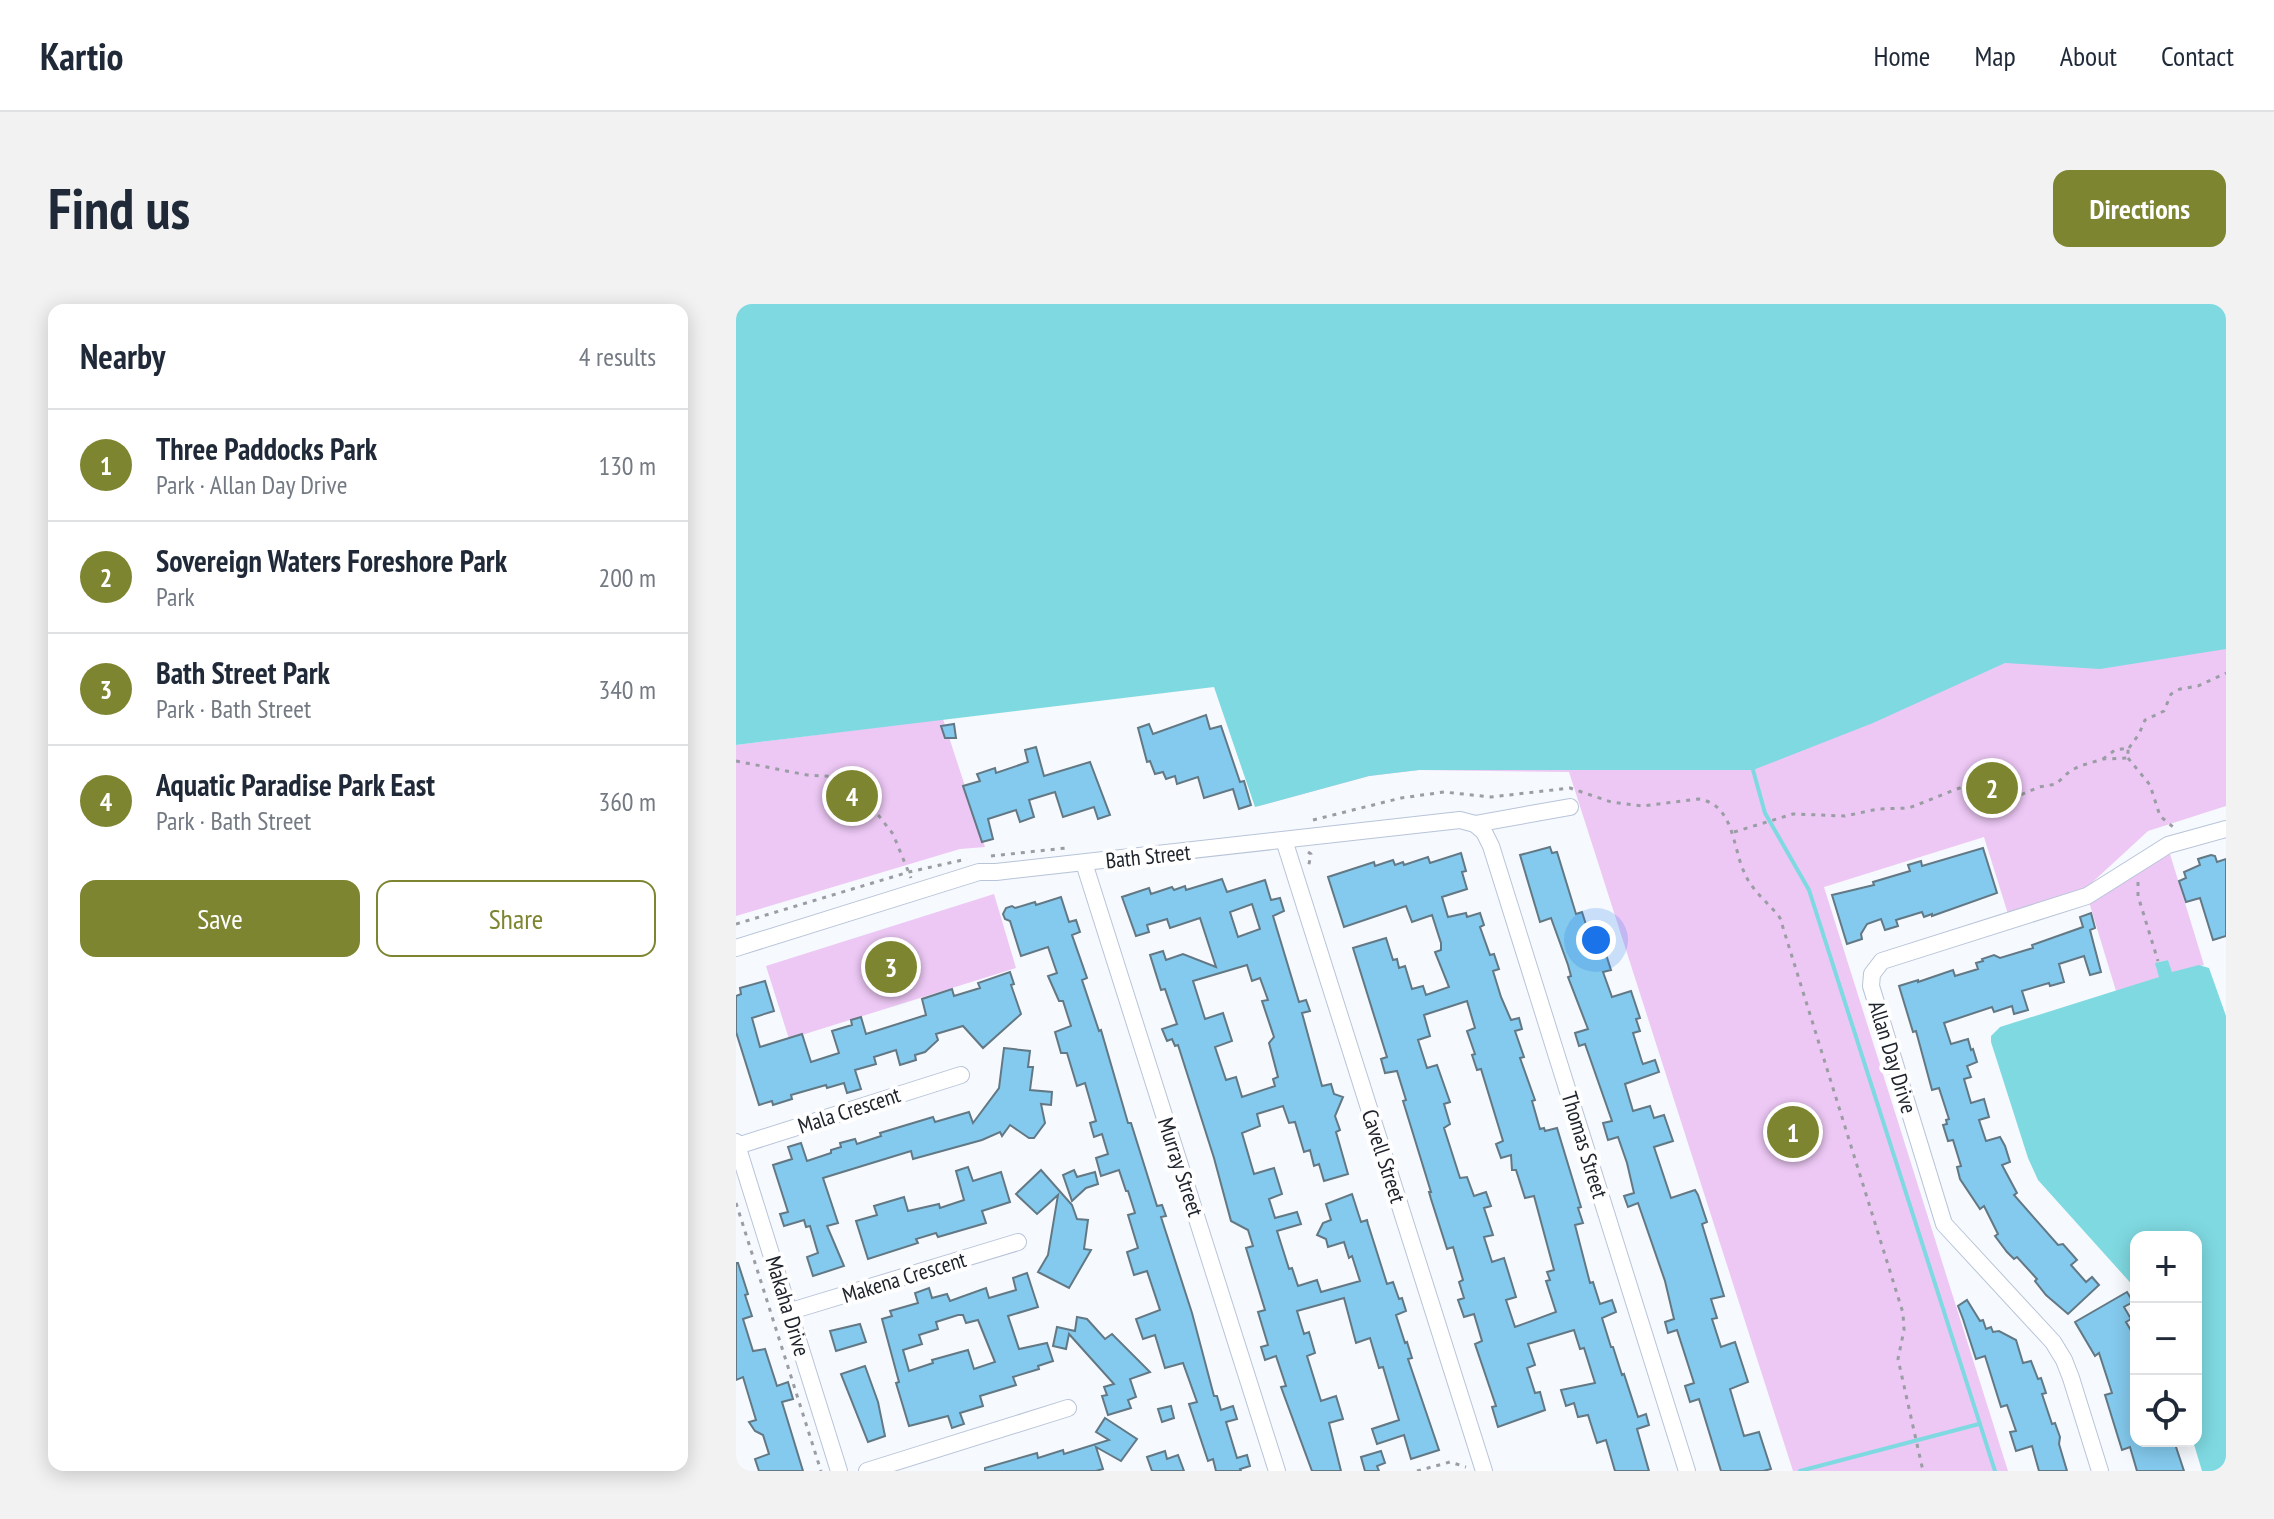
<!DOCTYPE html>
<meta charset="utf-8">
<style>
:root{--surface:#fff;--page:#f2f2f3;--text:#1f2937;--muted:#747a83;--line:#e0e1e3;--accent:#7e8531}
body{margin:0;font-family:"PT Sans Narrow",sans-serif;background:var(--page);color:var(--text)}
.controls{position:absolute;right:24px;bottom:24px;display:grid;overflow:hidden;border-radius:16px;box-shadow:0 4px 20px #0003}
.controls button{width:72px;height:72px;display:grid;place-items:center;padding:0;border:0;border-bottom:2px solid var(--line);background:var(--surface);color:var(--text);font:40px sans-serif}
.you{position:absolute;left:860px;top:636px;width:28px;height:28px;margin:-20px;border:6px solid #fff;border-radius:50%;background:#1a73e8;box-shadow:0 0 0 12px #1a73e833}
.badge{display:grid;place-items:center;width:52px;height:52px;border-radius:50%;background:var(--accent);color:#fff;font-size:26px;font-weight:700}
.pin{position:absolute;translate:-50% -50%;border:4px solid #fff;box-shadow:0 2px 8px #0006}
.list{margin:0;padding:0;list-style:none}
h2{display:flex;justify-content:space-between;align-items:center;height:104px;margin:0;padding:0 32px;font-size:34px}
h2 small{font-size:26px;font-weight:400;color:var(--muted)}
.list li{display:grid;grid-template-columns:52px 1fr auto;gap:24px;align-items:center;box-sizing:border-box;height:112px;padding:0 32px;border-top:2px solid var(--line)}
.list b{display:block;font-size:30px;white-space:nowrap}
.list p{margin:0;font-size:26px;white-space:nowrap;color:var(--muted)}
.list em{font-size:26px;font-style:normal;color:var(--muted)}
.actions{display:flex;gap:16px;padding:24px 32px}
.actions a{flex:1;padding:18px 0;border:2px solid var(--accent);border-radius:16px;text-align:center;font-size:28px;color:var(--accent)}
.actions .main{background:var(--accent);color:#fff}
.icon{flex:none;width:44px;height:44px;fill:none;stroke:currentColor;stroke-width:2;stroke-linecap:round;stroke-linejoin:round}
.map{position:relative;flex:none;width:1490px;height:1167px;overflow:hidden;border-radius:16px}
header{display:flex;align-items:center;gap:48px;box-sizing:border-box;height:112px;padding:0 40px;background:var(--surface);border-bottom:2px solid var(--line)}
header strong{font-size:38px}
nav{display:flex;gap:44px;margin-inline-start:auto;font-size:28px}
.intro{display:flex;align-items:center;justify-content:space-between;box-sizing:border-box;height:192px;padding:0 48px}
h1{margin:0;font-size:56px}
.button{padding:20px 36px;border-radius:16px;background:var(--accent);color:#fff;font-size:28px;font-weight:700}
main{display:flex;gap:48px;padding:0 48px}
aside{flex:1;background:var(--surface);border-radius:16px;box-shadow:0 4px 20px #0003}
.map>svg:first-child{display:block}
.green{fill:#edc8f5}
.water{fill:#7fd9e1}
.lines{fill:none;stroke-linecap:round;stroke-linejoin:round}
.stream{stroke:#7fd9e1;stroke-width:4}
.building{fill:#84caee;stroke:#627884;stroke-width:2;fill-rule:evenodd}
.street-casing{stroke:#b8c4d9;stroke-width:18}
.path{stroke:#9a9da3;stroke-width:3;stroke-dasharray:4 6;stroke-linecap:butt}
.street{stroke:#fff;stroke-width:16}
.labels{text-anchor:middle;stroke-width:8;stroke-linejoin:round;paint-order:stroke}
.street-label{font-size:22px;fill:#20242c;stroke:#fff}
</style>
<header>
<strong>Kartio</strong>
<nav><a>Home</a><a>Map</a><a>About</a><a>Contact</a></nav>
</header>
<div class="intro"><h1>Find us</h1><a class="button">Directions</a></div>
<main>
<aside>
<h2>Nearby<small>4 results</small></h2>
<ul class="list">
<li><span class="badge">1</span><div><b>Three Paddocks Park</b><p>Park · Allan Day Drive</p></div><em>130 m</em></li>
<li><span class="badge">2</span><div><b>Sovereign Waters Foreshore Park</b><p>Park</p></div><em>200 m</em></li>
<li><span class="badge">3</span><div><b>Bath Street Park</b><p>Park · Bath Street</p></div><em>340 m</em></li>
<li><span class="badge">4</span><div><b>Aquatic Paradise Park East</b><p>Park · Bath Street</p></div><em>360 m</em></li>
</ul>
<div class="actions"><a class="main">Save</a><a>Share</a></div>
</aside>
<div class="map">
<svg width="1490" height="1167" viewBox="0 0 1490 1167">
<rect width="100%" height="100%" fill="#f6f9fd"/>
<g class="green">
<polygon points="1490,124 1490,502 1412,527 1348,586 1272,610 1248,533 1088,583 1272,1167 1057,1167 833,468 683,466 633,472 519,503"/>
<polygon points="207,415 249,543 224,545 0,612 0,441"/>
<polygon points="1434,550 1468,661 1436,669 1432,656 1420,659 1424,673 1380,687 1353,598"/>
<polygon points="258,590 280,664 53,735 30,662"/>
</g>
<g class="water">
<polygon points="0,0 1490,0 1490,345 1364,365 1269,359 1137,419 1017,466 683,466 633,472 519,503 478,383 0,441"/>
<polygon points="1432,656 1436,668 1463,661 1473,664 1490,712 1490,1167 1466,1167 1457,1137 1460,1137 1460,933 1400,933 1400,985 1302,876 1292,854 1255,738 1255,732 1264,723 1423,673 1419,659"/>
</g>
<g class="lines">
<g class="stream">
<polyline points="1017,466 1029,509 1073,586 1259,1167"/>
<polyline points="1064,1167 1243,1120"/>
</g>
</g>
<g class="building">
<polygon points="470,411 474,425 485,422 504,478 508,477 515,501 503,505 497,485 468,494 462,473 441,480 439,472 430,475 427,468 419,470 414,457 411,458 402,424 413,420 417,430"/>
<polygon points="218,420 220,434 209,434 205,422"/>
<polygon points="300,443 308,472 354,458 374,511 362,515 358,503 327,513 319,488 293,496 298,513 284,518 280,506 252,515 257,535 246,538 227,482 244,477 241,470 259,464 260,469 292,458 289,446"/>
<polygon points="814,543 816,549 821,548 840,610 846,608 853,630 862,626 863,631 869,629 872,639 867,641 875,666 867,668 876,693 895,687 904,714 900,715 904,727 897,729 906,758 907,760 919,756 923,768 889,780 897,807 914,802 918,814 928,811 937,837 918,843 935,894 959,886 962,891 971,918 966,920 988,992 975,995 981,1014 976,1015 985,1043 999,1038 1012,1078 994,1085 1008,1132 1023,1128 1035,1165 1027,1167 985,1167 963,1095 954,1098 949,1082 958,1079 941,1026 932,1029 929,1018 938,1015 929,977 902,899 892,903 888,892 898,889 891,859 882,833 872,836 867,819 876,817 849,740 843,742 839,729 852,725 832,673 835,672 832,661 815,614 804,618 784,551"/>
<polygon points="1247,544 1261,589 1196,612 1196,610 1188,613 1186,608 1160,616 1162,622 1149,626 1145,615 1131,620 1125,630 1126,635 1111,640 1096,591 1138,581 1137,578 1174,567 1172,561 1185,557 1186,562"/>
<path d="M 725,549 L 730,567 L 726,568 L 731,585 L 706,593 L 712,613 L 730,609 L 731,613 L 744,609 L 748,621 L 744,623 L 754,651 L 758,650 L 763,665 L 757,667 L 765,693 L 775,716 L 783,714 L 786,725 L 779,727 L 788,753 L 784,754 L 799,796 L 796,797 L 804,825 L 808,824 L 809,827 L 821,824 L 845,903 L 842,904 L 847,919 L 839,921 L 854,979 L 857,978 L 864,1000 L 876,996 L 880,1008 L 866,1014 L 875,1043 L 877,1043 L 886,1071 L 888,1070 L 902,1113 L 910,1110 L 913,1121 L 901,1125 L 913,1167 L 879,1167 L 870,1136 L 861,1139 L 852,1111 L 842,1113 L 838,1099 L 830,1102 L 825,1086 L 859,1079 L 848,1044 L 844,1045 L 838,1026 L 792,1040 L 799,1061 L 791,1064 L 799,1089 L 804,1088 L 809,1106 L 762,1123 L 756,1103 L 760,1102 L 739,1040 L 746,1037 L 738,1010 L 728,1013 L 722,996 L 728,994 L 723,978 L 727,976 L 717,943 L 711,945 L 695,895 L 693,888 L 695,888 L 667,797 L 670,796 L 661,767 L 649,769 L 645,755 L 651,753 L 617,644 L 650,634 L 657,656 L 661,655 L 663,664 L 669,662 L 676,685 L 687,682 L 690,691 L 713,683 L 699,648 L 705,646 L 705,639 L 696,611 L 676,618 L 670,602 L 608,623 L 592,573 L 638,558 L 639,562 L 657,556 L 659,561 L 667,558 L 668,561 L 692,553 L 694,559 ZM 731,697 L 739,724 L 731,727 L 739,750 L 736,751 L 741,766 L 745,765 L 767,837 L 760,840 L 765,854 L 775,851 L 776,866 L 780,866 L 789,894 L 798,892 L 818,966 L 811,968 L 814,976 L 810,977 L 820,1008 L 779,1023 L 770,996 L 780,993 L 768,954 L 756,958 L 748,933 L 757,931 L 748,904 L 755,902 L 750,888 L 738,892 L 731,873 L 724,874 L 708,824 L 714,820 L 708,800 L 714,798 L 701,761 L 691,764 L 682,736 L 694,732 L 688,711 Z"/>
<polygon points="1475,551 1479,552 1481,558 1490,555 1490,632 1477,636 1464,594 1450,598 1443,577 1450,574 1448,568 1464,561 1462,555"/>
<path d="M 486,575 L 491,588 L 529,576 L 535,596 L 544,594 L 548,607 L 537,612 L 563,698 L 570,696 L 574,707 L 566,709 L 586,782 L 595,780 L 598,790 L 607,793 L 599,812 L 604,826 L 600,828 L 612,870 L 588,877 L 583,860 L 578,862 L 574,846 L 568,848 L 559,818 L 553,819 L 547,802 L 521,810 L 524,822 L 506,829 L 518,870 L 538,864 L 546,890 L 533,895 L 539,914 L 561,908 L 565,920 L 541,927 L 553,965 L 556,964 L 562,982 L 581,976 L 585,988 L 624,977 L 616,952 L 613,954 L 608,938 L 592,943 L 590,935 L 581,931 L 587,919 L 595,916 L 590,900 L 616,890 L 625,918 L 631,916 L 632,920 L 651,980 L 657,978 L 663,995 L 666,994 L 670,1007 L 660,1011 L 669,1039 L 671,1038 L 676,1054 L 672,1055 L 703,1146 L 675,1155 L 668,1131 L 641,1140 L 636,1125 L 663,1116 L 647,1063 L 643,1064 L 634,1034 L 620,1039 L 608,994 L 561,1007 L 568,1030 L 573,1028 L 579,1049 L 571,1052 L 585,1097 L 600,1092 L 607,1115 L 593,1119 L 605,1167 L 576,1167 L 545,1083 L 550,1082 L 540,1052 L 529,1056 L 525,1043 L 532,1041 L 522,1008 L 529,1006 L 510,944 L 517,942 L 512,926 L 495,917 L 478,854 L 442,741 L 439,742 L 436,735 L 431,737 L 426,725 L 441,720 L 429,685 L 425,686 L 414,651 L 427,647 L 430,656 L 447,650 L 480,663 L 464,614 L 434,624 L 431,615 L 411,621 L 413,628 L 400,632 L 386,593 L 413,584 L 415,590 L 436,583 L 438,586 L 449,582 L 450,586 ZM 516,600 L 524,625 L 502,633 L 494,608 ZM 511,661 L 516,677 L 524,674 L 532,696 L 526,697 L 538,733 L 533,739 L 542,773 L 537,775 L 539,782 L 506,793 L 500,773 L 490,776 L 479,743 L 496,737 L 487,709 L 469,715 L 457,677 Z"/>
<polygon points="325,593 333,618 340,616 344,628 336,631 351,674 346,676 363,727 365,726 392,819 395,819 421,902 426,901 430,912 425,913 456,1009 478,1092 481,1092 485,1106 497,1102 501,1115 490,1118 501,1154 511,1151 514,1162 504,1165 505,1167 480,1167 477,1155 472,1157 453,1100 461,1098 447,1059 429,1064 419,1031 407,1035 400,1015 424,1006 411,967 398,971 391,948 402,944 392,911 399,909 392,887 390,887 383,866 365,872 360,854 372,850 366,830 358,833 354,819 360,817 349,779 341,782 331,749 325,749 319,728 335,722 327,697 323,697 312,672 321,669 312,643 285,652 274,617 269,615 267,610 270,604 276,602 279,604 299,598 300,601"/>
<polygon points="1355,609 1359,624 1354,626 1365,668 1354,671 1348,652 1323,660 1328,678 1314,682 1313,679 1286,687 1292,706 1278,710 1276,702 1258,708 1256,703 1208,719 1215,740 1232,735 1235,746 1237,745 1241,758 1231,762 1235,773 1228,775 1235,799 1248,795 1253,813 1243,816 1250,837 1264,833 1269,842 1274,858 1266,861 1281,889 1278,891 1322,941 1327,940 1341,956 1335,961 1350,978 1356,973 1363,981 1332,1010 1310,991 1299,977 1301,975 1281,953 1278,955 1271,948 1259,932 1262,930 1248,902 1244,905 1224,875 1221,863 1225,862 1217,836 1212,837 1207,821 1211,820 1210,816 1213,815 1203,784 1196,786 1180,727 1177,728 1163,682 1182,676 1182,678 1217,666 1219,672 1242,665 1240,659 1247,657 1246,655 1258,651 1264,654 1297,644 1296,641 1347,623 1344,613"/>
<polygon points="274,668 278,680 275,681 285,710 247,744 227,722 200,730 202,736 189,748 179,751 180,756 164,761 160,746 138,753 140,760 119,766 125,785 111,789 108,779 91,784 90,781 55,791 56,795 37,801 36,797 23,801 0,728 0,692 5,690 4,684 29,677 38,707 16,714 24,743 66,730 75,758 103,749 96,727 116,721 115,716 125,713 130,730 190,711 186,695 216,685 218,692 244,684 242,679"/>
<polygon points="268,744 294,747 292,763 297,763 294,786 316,788 315,801 305,800 309,819 298,834 293,834 274,821 266,832 264,828 246,836 177,855 175,847 87,874 102,919 91,922 108,962 77,972 71,953 82,949 74,922 70,923 68,916 48,922 44,910 52,908 37,861 56,855 52,843 65,839 71,857 95,849 95,846 105,843 104,839 119,835 121,840 145,832 144,829 197,813 199,818 233,808 237,819 263,784"/>
<polygon points="232,863 237,877 265,868 274,898 246,907 250,919 202,933 200,929 180,935 182,939 132,955 120,917 141,911 138,902 168,893 172,907 203,900 204,904 228,896 220,867"/>
<polygon points="305,866 336,901 341,915 352,916 348,945 355,946 333,984 302,968 312,951 322,891 301,910 280,890"/>
<polygon points="338,866 341,873 359,868 362,880 350,884 336,897 327,871"/>
<polygon points="0,959 2,959 12,990 9,991 16,1012 7,1015 17,1047 29,1045 41,1082 52,1078 57,1095 46,1098 67,1167 23,1167 19,1155 33,1150 27,1131 19,1127 13,1118 20,1116 7,1073 0,1076"/>
<path d="M 291,969 L 302,1003 L 272,1012 L 283,1045 L 311,1039 L 317,1057 L 302,1062 L 303,1065 L 277,1073 L 280,1081 L 244,1092 L 247,1102 L 224,1109 L 228,1120 L 216,1124 L 212,1112 L 173,1122 L 160,1079 L 163,1078 L 146,1015 L 156,1012 L 154,1007 L 182,999 L 179,989 L 193,984 L 196,994 L 211,990 L 214,997 L 250,984 L 253,994 L 280,986 L 277,974 ZM 222,1011 L 227,1011 L 230,1019 L 242,1016 L 259,1058 L 238,1065 L 232,1046 L 196,1056 L 197,1059 L 173,1067 L 167,1046 L 186,1040 L 183,1031 L 202,1025 L 200,1018 Z"/>
<polygon points="1391,988 1397,998 1388,1003 1395,1015 1390,1018 1400,1035 1400,1137 1438,1137 1448,1167 1401,1167 1394,1143 1386,1146 1369,1091 1376,1089 1363,1049 1359,1052 1339,1018"/>
<polygon points="1231,996 1244,1017 1247,1016 1250,1025 1255,1023 1257,1028 1263,1027 1280,1036 1287,1059 1295,1057 1302,1075 1305,1074 1310,1089 1306,1090 1316,1120 1319,1119 1324,1133 1323,1140 1331,1167 1303,1167 1296,1142 1280,1147 1274,1128 1280,1127 1271,1101 1265,1103 1249,1052 1240,1055 1227,1015 1222,1002"/>
<polygon points="341,1013 351,1015 369,1035 376,1030 414,1068 394,1075 400,1093 392,1096 395,1104 372,1111 366,1092 371,1091 368,1083 378,1080 333,1030 330,1045 317,1042 321,1023 339,1027"/>
<polygon points="124,1020 130,1038 100,1047 94,1027"/>
<polygon points="129,1062 142,1098 149,1132 132,1138 105,1070"/>
<polygon points="435,1102 438,1114 426,1118 422,1105"/>
<polygon points="369,1114 401,1135 385,1157 360,1143 367,1165 360,1167 249,1167 249,1164 301,1149 302,1154 327,1146 328,1150 373,1136 360,1128"/>
<polygon points="429,1147 431,1155 442,1151 448,1167 416,1167 411,1153"/>
<polygon points="645,1147 649,1159 641,1162 643,1167 629,1167 625,1153"/>
</g>
<g class="lines">
<defs>
<g id="street">
<polyline points="739,520 748,528 755,542 951,1167"/>
<polyline points="548,536 748,1167"/>
<polyline points="348,559 541,1167"/>
<polyline points="0,644 243,568 260,568 724,516 739,520 834,503"/>
<polyline points="0,838 103,1167"/>
<polyline points="1,842 225,771"/>
<polyline points="55,1007 282,938"/>
<polyline points="131,1167 332,1104"/>
<polyline points="1364,1167 1335,1074 1328,1056 1317,1038 1208,920 1135,682 1136,670 1146,657 1351,592 1432,541 1490,525"/>
</g>
</defs>
<use href="#street" class="street-casing"/>
<g class="path">
<polyline points="1393,444 1403,430 1409,416 1428,407 1435,390 1444,385 1462,382 1490,369"/>
<polyline points="1392,454 1414,481 1424,512 1437,523"/>
<polyline points="0,457 71,471 104,473 121,484 157,530 175,574"/>
<path d="M 577,516 L 665,494 L 708,488 L 755,493 L 834,484 L 875,498 L 906,502 L 963,495 C 999,501 996,544 1009,570 C 1016,587 1033,599 1044,614 L 1167,1009 L 1168,1026 L 1162,1055 L 1187,1167"/>
<polyline points="998,528 1057,510 1109,512 1142,505 1173,504 1236,479 1249,478 1258,480 1270,490 1282,492 1303,483 1320,480 1334,467 1344,462 1367,455 1392,454 1392,444 1379,446 1367,455"/>
<polyline points="572,548 575,550 572,565"/>
<polyline points="255,552 330,544"/>
<polyline points="1402,578 1402,592 1422,657"/>
<polyline points="0,620 173,568 231,555"/>
<polyline points="0,899 85,1167"/>
<polyline points="681,1167 714,1158 730,1163"/>
</g>
<use href="#street" class="street"/>
</g>
<g class="labels">
<g class="street-label">
<text transform="translate(412 552) rotate(-6)" y="8">Bath Street</text>
<text transform="translate(1157 753) rotate(73)" y="8">Allan Day Drive</text>
<text transform="translate(113 806) rotate(-18)" y="8">Mala Crescent</text>
<text transform="translate(849 841) rotate(73)" y="8">Thomas Street</text>
<text transform="translate(648 852) rotate(72)" y="8">Cavell Street</text>
<text transform="translate(445 863) rotate(72)" y="8">Murray Street</text>
<text transform="translate(168 973) rotate(-17)" y="8">Makena Crescent</text>
<text transform="translate(52 1002) rotate(73)" y="8">Makaha Drive</text>
</g>
</g>
</svg>
<div class="controls">
<button>+</button>
<button>−</button>
<button><svg class="icon" aria-label="locate" viewBox="0 0 24 24"><circle cx="12" cy="12" r="6"/><path d="M12 2v4M12 18v4M2 12h4M18 12h4"/></svg></button>
</div>
<div class="you"></div>
<div class="pin badge" style="left:1057px;top:828px">1</div>
<div class="pin badge" style="left:1256px;top:484px">2</div>
<div class="pin badge" style="left:155px;top:663px">3</div>
<div class="pin badge" style="left:116px;top:492px">4</div>
</div>
</main>
